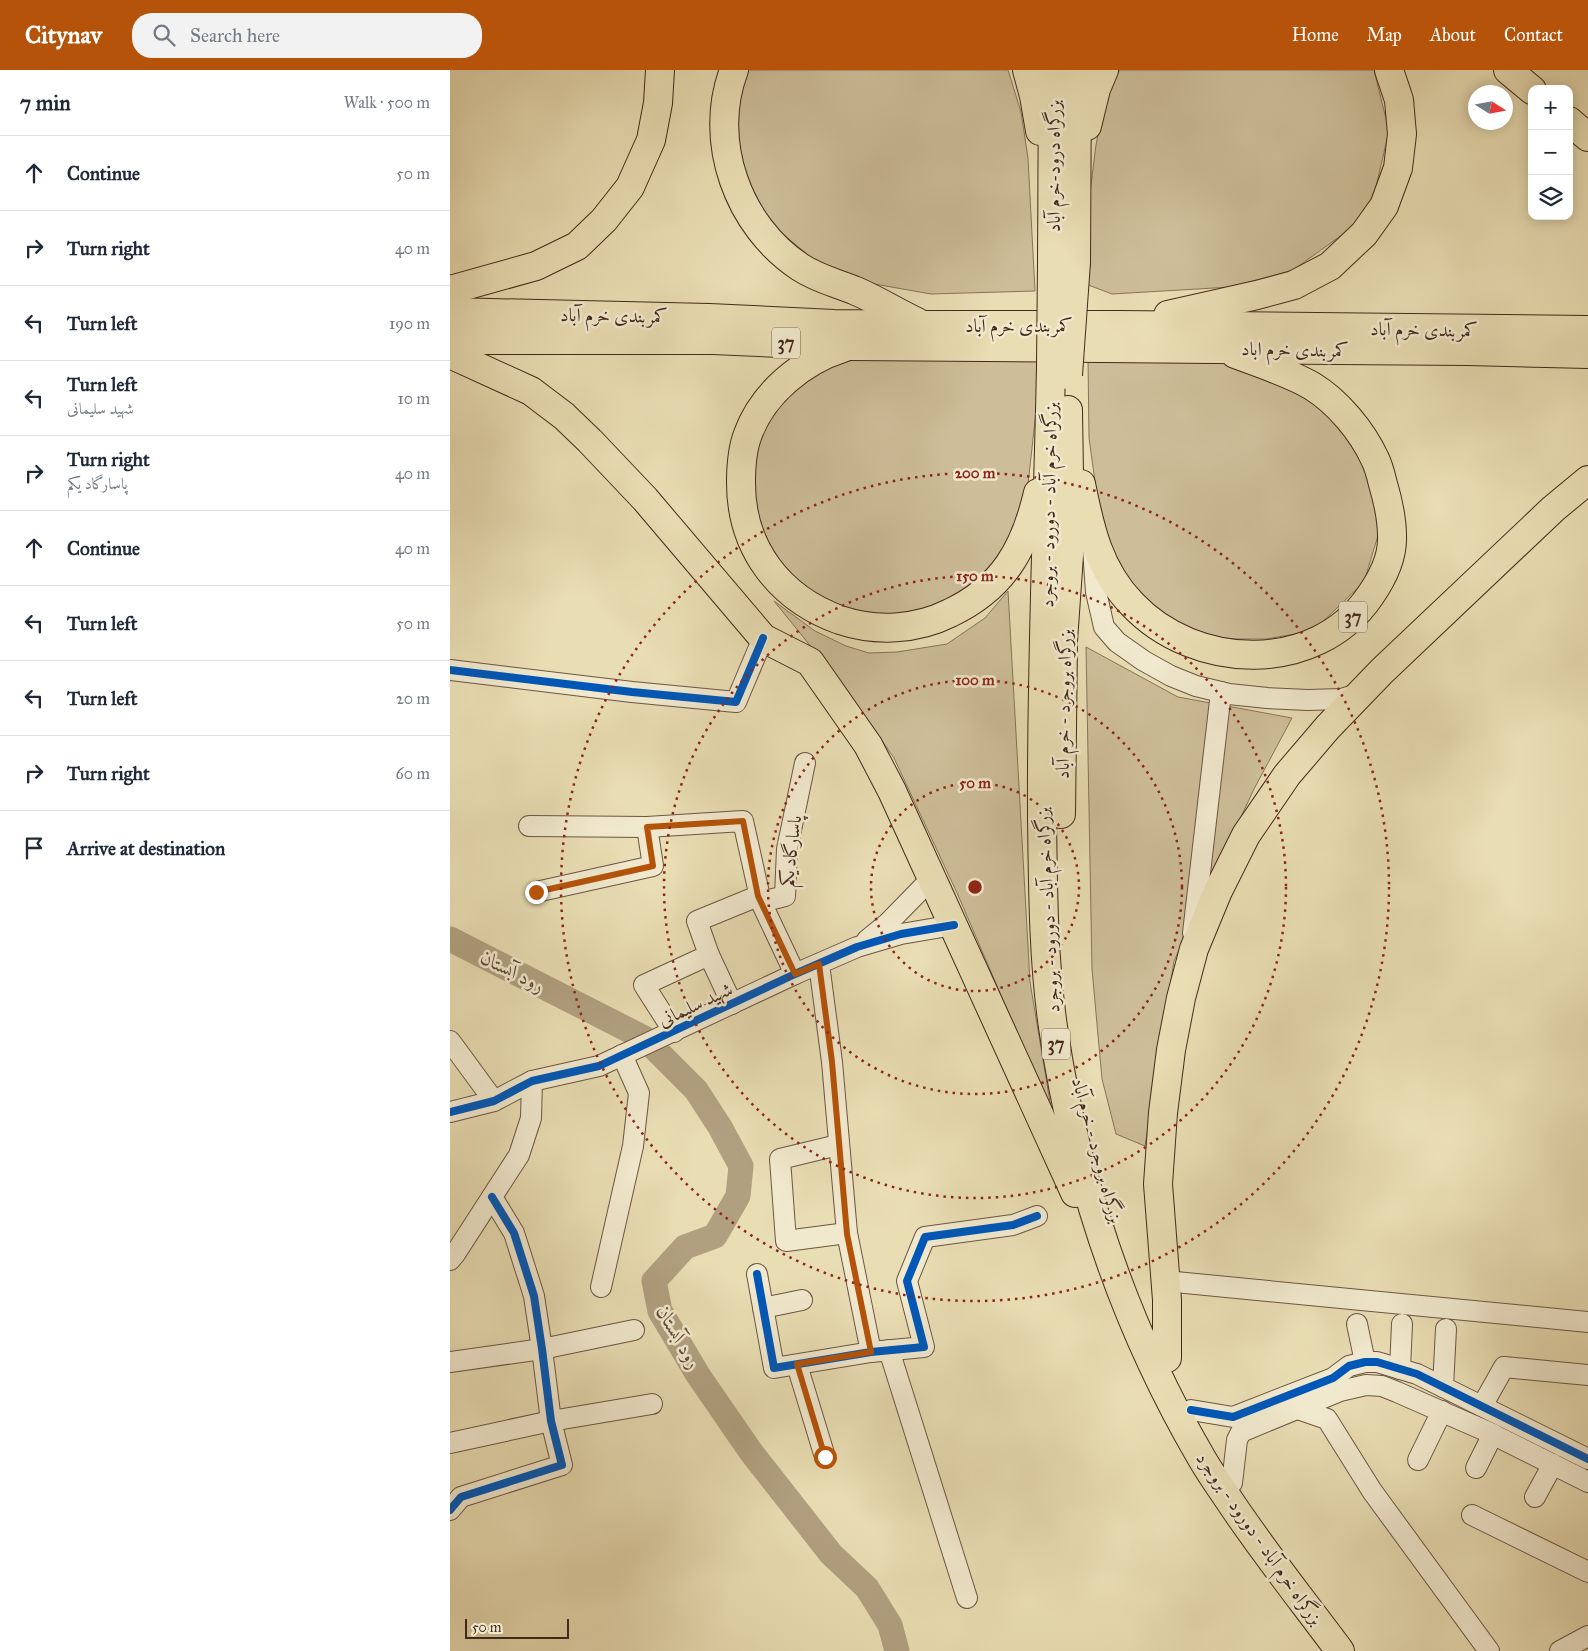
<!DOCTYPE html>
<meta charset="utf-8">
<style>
:root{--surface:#fff;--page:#f2f2f3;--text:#1f2937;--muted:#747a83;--line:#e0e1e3;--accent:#b45309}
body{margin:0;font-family:"IM FELL Great Primer",Amiri,serif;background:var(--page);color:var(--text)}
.controls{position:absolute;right:15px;top:15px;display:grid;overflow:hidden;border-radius:10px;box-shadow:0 2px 12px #0003}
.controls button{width:45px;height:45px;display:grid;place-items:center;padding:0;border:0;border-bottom:1px solid var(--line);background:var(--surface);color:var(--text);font:25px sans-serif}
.compass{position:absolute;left:1018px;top:15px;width:45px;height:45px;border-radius:50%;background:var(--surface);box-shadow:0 2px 12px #0003;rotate:101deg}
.scale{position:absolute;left:15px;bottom:12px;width:104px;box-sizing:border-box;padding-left:5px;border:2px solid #43291c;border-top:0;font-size:14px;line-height:18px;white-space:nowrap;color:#43291c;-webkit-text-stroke:4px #f1e9ce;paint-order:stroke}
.stop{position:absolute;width:15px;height:15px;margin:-11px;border:4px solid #b45309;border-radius:50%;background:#fff}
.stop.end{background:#b45309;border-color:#fff;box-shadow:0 1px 5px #0008}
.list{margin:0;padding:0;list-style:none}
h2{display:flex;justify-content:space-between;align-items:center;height:65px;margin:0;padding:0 20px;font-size:21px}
h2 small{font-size:16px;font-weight:400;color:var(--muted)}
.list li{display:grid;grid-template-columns:32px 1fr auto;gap:15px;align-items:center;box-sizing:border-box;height:75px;padding:0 20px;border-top:1px solid var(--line)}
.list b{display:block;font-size:19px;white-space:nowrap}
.list p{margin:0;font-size:16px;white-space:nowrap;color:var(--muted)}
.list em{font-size:16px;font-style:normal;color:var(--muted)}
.icon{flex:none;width:28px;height:28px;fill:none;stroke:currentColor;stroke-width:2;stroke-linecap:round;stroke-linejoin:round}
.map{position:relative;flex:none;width:1138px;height:1581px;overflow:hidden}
header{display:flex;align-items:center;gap:30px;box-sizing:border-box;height:70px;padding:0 25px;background:var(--accent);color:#fff}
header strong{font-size:24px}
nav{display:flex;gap:28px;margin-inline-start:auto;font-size:18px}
.search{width:350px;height:45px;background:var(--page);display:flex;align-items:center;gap:12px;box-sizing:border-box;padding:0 18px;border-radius:20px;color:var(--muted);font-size:19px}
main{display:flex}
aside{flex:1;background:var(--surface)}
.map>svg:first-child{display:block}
.green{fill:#cdbe99;stroke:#88745a}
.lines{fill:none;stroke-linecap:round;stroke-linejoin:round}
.river{stroke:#b1a080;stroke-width:25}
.minor-casing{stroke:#6c5642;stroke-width:22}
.highway-casing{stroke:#43291c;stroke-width:30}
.minor{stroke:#f1e9ce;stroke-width:20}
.highway{stroke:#e9ddb3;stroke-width:28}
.highway-bridge-casing{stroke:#43291c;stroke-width:30;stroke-linecap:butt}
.highway-bridge{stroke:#e9ddb3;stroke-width:28}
.cycleway-casing{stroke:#f1e9ce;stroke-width:11}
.cycleway{stroke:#0057b8;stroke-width:8}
.route{stroke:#b45309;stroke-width:6}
.ring{fill:none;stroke:#8f2418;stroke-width:2.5;stroke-dasharray:2.5 5}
.labels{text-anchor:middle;stroke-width:5;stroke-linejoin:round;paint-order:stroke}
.shield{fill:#f1e9ce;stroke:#776351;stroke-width:1}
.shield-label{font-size:18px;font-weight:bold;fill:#43291c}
.street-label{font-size:19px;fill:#43291c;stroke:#f1e9ce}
.water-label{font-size:20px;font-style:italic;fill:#5e4735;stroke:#f1e9ce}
.centre{fill:#8f2418;stroke:#f1e9ce;stroke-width:2.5}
.ring-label{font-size:15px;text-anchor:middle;font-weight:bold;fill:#8f2418;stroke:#f1e9ce;stroke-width:5;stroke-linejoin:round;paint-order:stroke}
</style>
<header>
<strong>Citynav</strong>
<div class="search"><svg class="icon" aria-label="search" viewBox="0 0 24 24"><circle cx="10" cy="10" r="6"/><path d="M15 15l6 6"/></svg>Search here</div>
<nav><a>Home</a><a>Map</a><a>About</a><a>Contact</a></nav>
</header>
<main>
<aside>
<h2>7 min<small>Walk · 500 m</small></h2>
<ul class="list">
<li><svg class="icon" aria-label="ahead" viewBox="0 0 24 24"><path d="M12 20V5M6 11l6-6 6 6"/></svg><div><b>Continue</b></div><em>50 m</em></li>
<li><svg class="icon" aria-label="right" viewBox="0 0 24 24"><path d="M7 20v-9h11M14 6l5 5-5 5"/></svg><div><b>Turn right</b></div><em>40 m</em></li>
<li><svg class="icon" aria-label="left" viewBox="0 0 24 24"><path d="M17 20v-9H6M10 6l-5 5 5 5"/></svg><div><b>Turn left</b></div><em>190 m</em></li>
<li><svg class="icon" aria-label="left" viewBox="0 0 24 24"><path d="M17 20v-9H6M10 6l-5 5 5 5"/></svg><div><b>Turn left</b><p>شهید سلیمانی</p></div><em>10 m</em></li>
<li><svg class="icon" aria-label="right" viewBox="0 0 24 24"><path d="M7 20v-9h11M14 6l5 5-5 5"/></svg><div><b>Turn right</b><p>پاسارگاد یکم</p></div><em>40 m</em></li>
<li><svg class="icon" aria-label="ahead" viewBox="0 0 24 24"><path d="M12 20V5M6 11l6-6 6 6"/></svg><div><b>Continue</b></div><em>40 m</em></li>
<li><svg class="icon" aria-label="left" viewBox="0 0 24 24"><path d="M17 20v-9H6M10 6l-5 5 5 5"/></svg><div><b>Turn left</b></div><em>50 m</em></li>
<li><svg class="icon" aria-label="left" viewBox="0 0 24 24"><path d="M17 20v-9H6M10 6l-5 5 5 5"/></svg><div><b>Turn left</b></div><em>20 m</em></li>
<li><svg class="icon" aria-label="right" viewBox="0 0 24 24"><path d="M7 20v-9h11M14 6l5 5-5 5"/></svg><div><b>Turn right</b></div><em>60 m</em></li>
<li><svg class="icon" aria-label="arrive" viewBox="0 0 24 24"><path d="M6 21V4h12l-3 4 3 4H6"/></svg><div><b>Arrive at destination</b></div></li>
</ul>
</aside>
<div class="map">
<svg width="1138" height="1581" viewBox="0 0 1138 1581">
<rect width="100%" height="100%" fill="#e9ddb3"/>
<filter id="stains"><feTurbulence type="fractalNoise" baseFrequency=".004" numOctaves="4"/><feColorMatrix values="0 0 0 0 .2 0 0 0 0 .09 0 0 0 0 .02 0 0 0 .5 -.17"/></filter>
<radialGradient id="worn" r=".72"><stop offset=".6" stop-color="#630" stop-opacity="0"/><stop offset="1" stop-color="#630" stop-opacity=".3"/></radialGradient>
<g class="green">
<polygon points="297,0 558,0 571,42 578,88 585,221 481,224 413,212 375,199 322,155 288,94 286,39"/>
<polygon points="670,0 924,0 939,61 924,125 903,157 843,200 781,217 662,224 633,213 639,131 646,75 656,22"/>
<polygon points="587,280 588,324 577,423 563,466 532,510 487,537 426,547 373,533 337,506 308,457 299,394 323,340 369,300 418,282"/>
<polygon points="638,288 792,292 857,319 902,362 924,408 932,452 914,512 863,561 816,569 787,569 758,567 710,543 690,524 667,490 649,440 639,368"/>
<polygon points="558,521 580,912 602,1044 508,825 444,688 401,626 324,531 365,561 396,576 419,583 447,582 497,574 535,548"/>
<polygon points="636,577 728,627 842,648 804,719 724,891 695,1076 666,1064 652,1009 642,899"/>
</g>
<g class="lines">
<polyline class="river" points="0,869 194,968 246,1020 270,1057 291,1096 288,1126 265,1166 235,1177 204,1211 210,1241 248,1305 301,1382 381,1484 417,1518 440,1555 447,1581"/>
<defs>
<g id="minor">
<polyline points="643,479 646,522 654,557 667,572 694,591 721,606 746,616 779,624 817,628 858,630 891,629 911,623"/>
<polyline points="0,600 182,622 286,632 313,568"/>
<polyline points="79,756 197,757 293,751 311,832"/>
<polyline points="86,822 203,796 197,757"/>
<polyline points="743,863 771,622"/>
<polyline points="417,870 438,853 482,808"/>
<polyline points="259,885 282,934"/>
<polyline points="369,894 382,992 397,1163 421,1282"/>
<polyline points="345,904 311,832 335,826 337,779 355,693"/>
<polyline points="224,962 194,915 259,885 247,851 308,826"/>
<polyline points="0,971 44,1031"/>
<polyline points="0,1042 44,1031 82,1011 149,996 345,904 407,877 451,864 504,855"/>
<polyline points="388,1075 330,1089 336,1171 397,1163"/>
<polyline points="0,1190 5,1184 69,1085 81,1048 82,1011"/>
<polyline points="307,1204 324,1298 421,1282 474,1277 457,1211 475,1167 563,1155 587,1146"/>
<polyline points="715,1211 1138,1252"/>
<polyline points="151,1217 183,1076 189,1023 172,985"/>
<polyline points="313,1238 352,1230"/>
<polyline points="907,1254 915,1292"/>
<polyline points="439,1280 517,1528"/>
<polyline points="0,1292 92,1279 184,1260"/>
<polyline points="347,1295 375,1387"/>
<polyline points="950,1299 952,1254"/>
<polyline points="993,1317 996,1259"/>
<polyline points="1032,1336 1054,1297 1138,1305"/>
<polyline points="845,1338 877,1349 922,1421 1039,1581"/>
<polyline points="741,1340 783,1347 883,1308 899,1296 915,1292 927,1292 967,1304 1138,1389"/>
<polyline points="0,1373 101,1351 202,1334"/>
<polyline points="968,1390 992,1341"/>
<polyline points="1026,1398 1043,1364"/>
<polyline points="782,1413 787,1370 791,1362 890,1321 916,1315 932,1316 947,1322 1036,1361 1138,1412"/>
<polyline points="1085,1427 1103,1394"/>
<polyline points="0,1440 11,1427 112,1395 101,1351 92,1279 84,1226 64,1163 42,1127"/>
<polyline points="1022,1445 1138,1502"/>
<polyline points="1110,1581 1138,1566"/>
</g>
<g id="highway">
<path d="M 284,0 C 257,71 288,156 350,197 C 368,209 387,213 406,221 C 427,230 446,242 467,252"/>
<polyline points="577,0 584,26 590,61"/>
<polyline points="1058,0 1082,20"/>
<polyline points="1119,51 1138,67"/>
<polyline points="637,56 646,19 654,0"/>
<polyline points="602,192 603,0"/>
<polyline points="626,192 627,0"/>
<polyline points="0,220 86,196 127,176 154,150 180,117 201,70 208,33 210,0"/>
<polyline points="0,242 259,248 384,254 472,255 670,255 1138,260"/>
<polyline points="718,245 807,225 844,215 880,196 914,164 934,136 948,98 952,64 949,30 939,0"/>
<polyline points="0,270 263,270 400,276 1018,281 1138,284"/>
<path d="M 393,278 C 352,291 313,323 298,364 C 292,379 291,397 291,413 C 291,478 329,528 390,550 C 426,562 466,560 500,543 C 553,518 575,479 588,423"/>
<polyline points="0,284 81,321 114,346 140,371 195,429 313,568 360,592 418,675 442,721 625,1123"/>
<path d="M 601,297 C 598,446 591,597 592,747 C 593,817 593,888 603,957 C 625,1108 674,1255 751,1387 C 759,1401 768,1414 777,1427 C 812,1480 852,1530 890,1581"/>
<path d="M 631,414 C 640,459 649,500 682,534 C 745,601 866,605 920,526 C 932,509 943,487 942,466 C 942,449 938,431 933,414 C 931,406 929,397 925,389 C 912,361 888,332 862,316 C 840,303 809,293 785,284"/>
<polyline points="611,744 613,571 620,471 618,340"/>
<polyline points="717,1288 717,1230 708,1114 713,1043 721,980 731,928 744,879 768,821 796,765 837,705 878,657 932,601 1103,439 1138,410"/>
</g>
</defs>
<use href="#minor" class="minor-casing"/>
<use href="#highway" class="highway-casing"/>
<use href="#minor" class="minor"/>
<use href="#highway" class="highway"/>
<defs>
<g id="highway-bridge">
<polyline points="601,297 602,192"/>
<polyline points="618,305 626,192"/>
</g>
</defs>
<use href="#highway-bridge" class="highway-bridge-casing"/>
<use href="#highway-bridge" class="highway-bridge"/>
<defs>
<g id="cycleway">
<polyline points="0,600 182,622 286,632 313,568"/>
<polyline points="0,1042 44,1031 82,1011 149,996 345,904 407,877 451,864 504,855"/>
<polyline points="307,1204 324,1298 421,1282 474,1277 457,1211 475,1167 563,1155 587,1146"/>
<polyline points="741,1340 783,1347 883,1308 899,1296 915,1292 927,1292 967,1304 1138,1389"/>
<polyline points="0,1440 11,1427 112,1395 101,1351 92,1279 84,1226 64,1163 42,1127"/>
</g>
</defs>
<use href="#cycleway" class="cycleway-casing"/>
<use href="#cycleway" class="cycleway"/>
</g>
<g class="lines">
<polyline class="route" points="86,822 203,796 197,757 293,751 308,826 345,904 369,894 382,992 397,1164 421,1282 347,1294 375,1387"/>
</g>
<g class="ring">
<circle cx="525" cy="817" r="104"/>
<circle cx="525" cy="817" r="207"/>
<circle cx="525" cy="817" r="311"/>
<circle cx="525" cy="817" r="414"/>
</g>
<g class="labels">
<g class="shield">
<rect x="322" y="257.5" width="28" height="31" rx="4"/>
<rect x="889" y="531.5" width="28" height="31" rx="4"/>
<rect x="592" y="958.5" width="28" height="31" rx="4"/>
</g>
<g class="shield-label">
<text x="336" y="279">37</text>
<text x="903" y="553">37</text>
<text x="606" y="980">37</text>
</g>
<g class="street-label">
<text transform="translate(603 96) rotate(-90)" y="7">بزرگراه درود-خرم آباد</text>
<text transform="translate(164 245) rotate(1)" y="7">کمربندی خرم آباد</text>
<text x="569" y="262">کمربندی خرم آباد</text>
<text transform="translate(974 259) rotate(1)" y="7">کمربندی خرم آباد</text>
<text transform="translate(845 279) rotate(1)" y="7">کمربندی خرم اباد</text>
<text transform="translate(598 435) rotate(-89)" y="7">بزرگراه خرم آباد - دورود - بروجرد</text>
<text transform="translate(613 634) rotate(-89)" y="7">بزرگراه بروجرد - خرم آباد</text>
<text transform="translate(340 781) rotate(-83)" y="7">پاسارگاد یکم</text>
<text transform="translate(597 840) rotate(-93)" y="7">بزرگراه خرم آباد - دورود - بروجرد</text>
<text transform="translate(245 934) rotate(-25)" y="7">شهید سلیمانی</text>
<text transform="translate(648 1080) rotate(75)" y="7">بزرگراه بروجرد - خرم آباد</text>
<text transform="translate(810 1468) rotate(55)" y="7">بزرگراه خرم آباد - دورود - بروجرد</text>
</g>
<g class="water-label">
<text transform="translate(63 901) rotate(27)" y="7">رود آبستان</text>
<text transform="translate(229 1267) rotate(60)" y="7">رود آبستان</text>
</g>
</g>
<circle cx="525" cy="817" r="8" class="centre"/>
<g class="ring-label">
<text x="525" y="408">200 m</text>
<text x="525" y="511">150 m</text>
<text x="525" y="615">100 m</text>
<text x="525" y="718">50 m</text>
</g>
<rect width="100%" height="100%" filter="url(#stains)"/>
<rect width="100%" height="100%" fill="url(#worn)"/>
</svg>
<div class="controls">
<button>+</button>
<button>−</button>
<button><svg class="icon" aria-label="layers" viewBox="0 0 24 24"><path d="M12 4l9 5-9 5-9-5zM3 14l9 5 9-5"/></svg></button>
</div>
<svg class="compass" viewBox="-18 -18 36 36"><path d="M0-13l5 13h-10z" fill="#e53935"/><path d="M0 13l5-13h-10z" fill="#747a83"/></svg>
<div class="scale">50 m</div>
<div class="stop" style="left:375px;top:1387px"></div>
<div class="stop end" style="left:86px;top:822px"></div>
</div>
</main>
